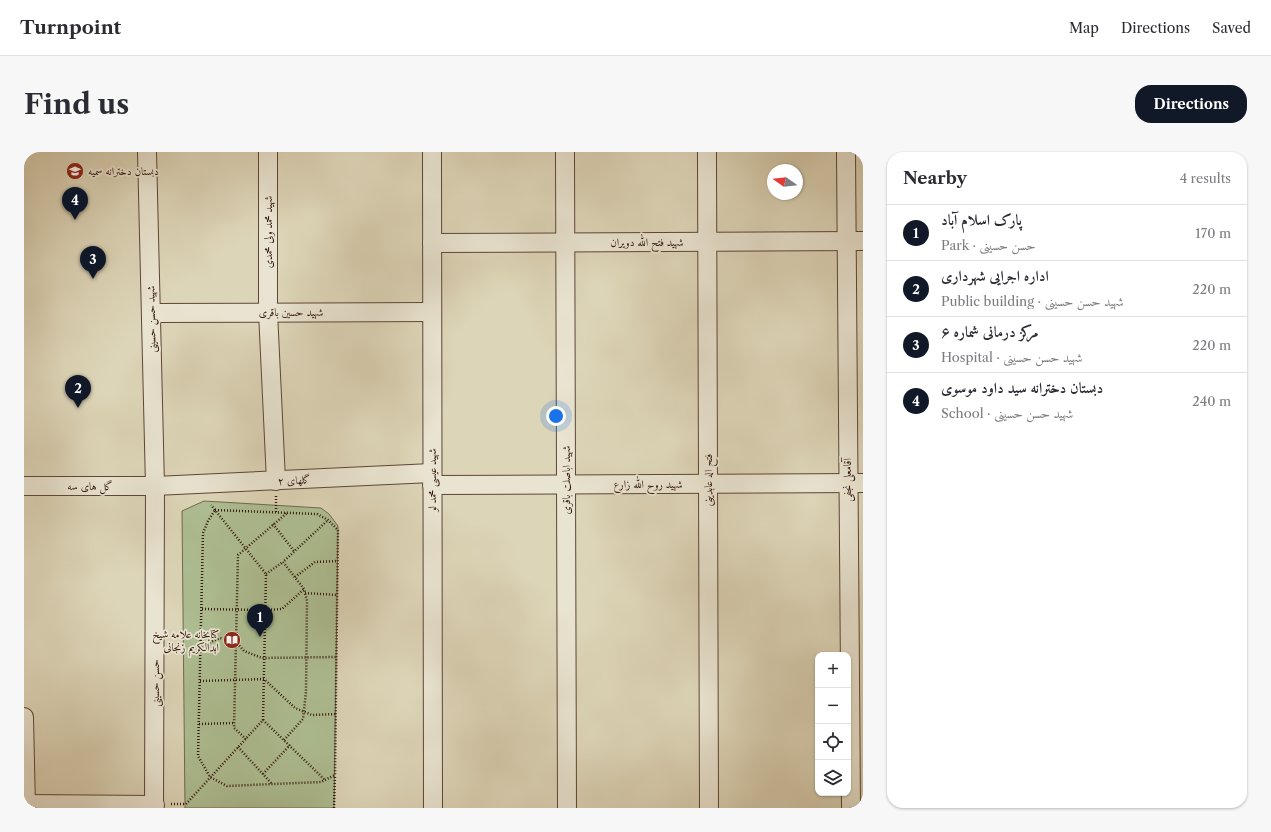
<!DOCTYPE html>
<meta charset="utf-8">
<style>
:root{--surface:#fff;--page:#f7f7f7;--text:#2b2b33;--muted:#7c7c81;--line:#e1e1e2;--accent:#111827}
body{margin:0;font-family:"Libre Caslon Text",Amiri,serif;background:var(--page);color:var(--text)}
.controls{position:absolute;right:12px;bottom:12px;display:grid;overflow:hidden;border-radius:8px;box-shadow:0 1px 3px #0004}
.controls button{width:36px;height:36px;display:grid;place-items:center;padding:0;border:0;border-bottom:1px solid var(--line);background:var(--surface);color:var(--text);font:20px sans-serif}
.compass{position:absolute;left:743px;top:12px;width:36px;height:36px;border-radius:50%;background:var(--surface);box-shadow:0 1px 3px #0004;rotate:285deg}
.you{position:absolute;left:532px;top:264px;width:14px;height:14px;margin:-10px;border:3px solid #fff;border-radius:50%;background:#1a73e8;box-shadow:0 0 0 6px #1a73e833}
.badge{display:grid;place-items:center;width:26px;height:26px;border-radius:50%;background:var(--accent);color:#fff;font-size:13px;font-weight:700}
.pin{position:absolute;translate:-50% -33px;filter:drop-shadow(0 1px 2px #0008)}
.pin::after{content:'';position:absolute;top:21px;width:14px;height:12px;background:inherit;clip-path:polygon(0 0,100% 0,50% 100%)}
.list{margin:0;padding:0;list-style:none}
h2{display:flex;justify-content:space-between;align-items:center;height:52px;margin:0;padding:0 16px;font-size:17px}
h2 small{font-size:13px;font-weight:400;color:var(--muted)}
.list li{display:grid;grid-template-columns:26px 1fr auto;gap:12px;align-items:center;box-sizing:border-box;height:56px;padding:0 16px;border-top:1px solid var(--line)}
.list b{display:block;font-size:15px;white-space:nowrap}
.list p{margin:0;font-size:13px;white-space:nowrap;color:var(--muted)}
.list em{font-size:13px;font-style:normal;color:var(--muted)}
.icon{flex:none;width:22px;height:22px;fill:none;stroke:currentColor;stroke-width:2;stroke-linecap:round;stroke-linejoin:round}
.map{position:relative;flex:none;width:839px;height:656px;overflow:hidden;border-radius:16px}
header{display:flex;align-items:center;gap:24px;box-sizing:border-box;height:56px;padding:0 20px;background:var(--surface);border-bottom:1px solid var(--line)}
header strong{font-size:19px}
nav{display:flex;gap:22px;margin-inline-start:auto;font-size:14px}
.intro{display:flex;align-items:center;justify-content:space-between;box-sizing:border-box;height:96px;padding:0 24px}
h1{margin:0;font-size:28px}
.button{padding:10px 18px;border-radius:16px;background:var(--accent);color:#fff;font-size:14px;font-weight:700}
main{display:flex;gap:24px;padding:0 24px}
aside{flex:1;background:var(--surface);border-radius:16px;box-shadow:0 1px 3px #0004}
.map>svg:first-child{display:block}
.green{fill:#adbe92;stroke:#706a4f}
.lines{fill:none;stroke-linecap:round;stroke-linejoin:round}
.minor-casing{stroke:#5e4637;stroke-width:20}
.path{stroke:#33160c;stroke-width:2.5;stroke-dasharray:1 2;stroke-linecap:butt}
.minor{stroke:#e9e4d1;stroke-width:18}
.labels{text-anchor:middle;stroke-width:3.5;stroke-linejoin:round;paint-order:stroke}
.poi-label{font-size:11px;fill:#33160c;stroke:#e9e4d1;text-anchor:start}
.street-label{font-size:11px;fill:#33160c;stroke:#e9e4d1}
</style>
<header>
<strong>Turnpoint</strong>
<nav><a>Map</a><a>Directions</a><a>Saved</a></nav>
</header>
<div class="intro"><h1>Find us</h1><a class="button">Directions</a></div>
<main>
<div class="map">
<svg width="839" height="656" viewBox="0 0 839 656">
<rect width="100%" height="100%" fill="#ddd5b8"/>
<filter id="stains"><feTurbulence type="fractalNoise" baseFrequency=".005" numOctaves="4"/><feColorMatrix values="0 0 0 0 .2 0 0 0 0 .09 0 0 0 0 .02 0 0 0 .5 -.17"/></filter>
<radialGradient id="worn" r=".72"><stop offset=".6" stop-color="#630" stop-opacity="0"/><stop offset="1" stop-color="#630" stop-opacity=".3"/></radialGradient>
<polygon class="green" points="180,349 297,356 305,362 314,374 310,656 161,656 158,359"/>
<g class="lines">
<defs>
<g id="minor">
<polyline points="123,0 131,334 130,656"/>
<polyline points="244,0 244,160 252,329"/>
<polyline points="408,0 409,656"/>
<polyline points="541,0 543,656"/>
<polyline points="683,0 685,656"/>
<polyline points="822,0 827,656"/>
<polyline points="408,91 839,89"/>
<polyline points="127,161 408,160"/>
<polyline points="408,333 839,331"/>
<polyline points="0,334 131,334 408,321"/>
<polyline points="0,565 2,656"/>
<polyline points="0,652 131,653"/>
</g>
</defs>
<use href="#minor" class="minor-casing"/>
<g class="path">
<polygon points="191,358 293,362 304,368 314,378 311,623 297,630 203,634 186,625 174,604 179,381 184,369"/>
<polyline points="252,360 252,343"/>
<polyline points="249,372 270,399"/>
<polyline points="242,422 259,410"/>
<polyline points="271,425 291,410 314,409"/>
<polyline points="281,441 313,443"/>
<polyline points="178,457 241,458 258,457 280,437"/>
<polyline points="177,494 196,486 212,490 220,499 238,506 313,505"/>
<polyline points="176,529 240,527 271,556 288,563 312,562"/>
<polyline points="239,568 301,628"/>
<polyline points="175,572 210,571"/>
<polyline points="222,587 210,576 214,403 263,361"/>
<polyline points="260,588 279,567 282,540 283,449 280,437 259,410 304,368"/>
<polyline points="214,595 248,632"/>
<polyline points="239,622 266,593"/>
<polyline points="147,652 162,652 239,568 242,422 187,353"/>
<polyline points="310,656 311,623"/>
</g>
<use href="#minor" class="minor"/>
</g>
<defs>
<symbol id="school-disc" viewBox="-11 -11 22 22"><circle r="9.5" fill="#8f2418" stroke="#e9e4d1"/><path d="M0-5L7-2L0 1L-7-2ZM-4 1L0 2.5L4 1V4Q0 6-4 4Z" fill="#fff"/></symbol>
<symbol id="library-disc" viewBox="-11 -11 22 22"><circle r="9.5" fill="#8f2418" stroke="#e9e4d1"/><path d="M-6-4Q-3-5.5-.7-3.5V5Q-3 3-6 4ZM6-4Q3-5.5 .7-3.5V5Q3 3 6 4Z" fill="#fff"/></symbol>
</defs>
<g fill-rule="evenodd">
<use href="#school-disc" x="41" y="9" width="20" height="20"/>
<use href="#library-disc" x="198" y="478" width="20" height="20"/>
</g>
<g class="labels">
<g class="poi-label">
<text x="64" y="23">دبستان دخترانه سمیه</text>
<text x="195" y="486" text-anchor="end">کتابخانه علامه شیخ<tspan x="195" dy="13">ابدالکریم زنجانی</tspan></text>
</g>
<g class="street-label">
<text transform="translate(244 80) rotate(-90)" y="4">شهید محمد ولی محمدی</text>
<text x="623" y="94">شهید فتح الله دویران</text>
<text x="267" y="164">شهید حسین باقری</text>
<text transform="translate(127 167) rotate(-91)" y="4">شهید حسن حسینی</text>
<text transform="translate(270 328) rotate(-3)" y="4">گلهای ۲</text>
<text transform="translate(408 328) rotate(-90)" y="4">شهید عیسی محمد لو</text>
<text transform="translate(542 328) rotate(-90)" y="4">شهید اباصلت باقری</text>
<text transform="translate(684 328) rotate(-90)" y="4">فتح اله عابدینی</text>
<text transform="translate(823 328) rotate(-90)" y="4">آقامعلی نجفی</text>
<text x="624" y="336">شهید روح الله زارع</text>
<text x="66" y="338">گل های سه</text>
<text transform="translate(131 531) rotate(-90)" y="4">حسن حسینی</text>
</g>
</g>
<rect width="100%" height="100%" filter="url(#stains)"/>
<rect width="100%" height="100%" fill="url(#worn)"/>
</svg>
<div class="controls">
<button>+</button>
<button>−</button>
<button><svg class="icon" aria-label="locate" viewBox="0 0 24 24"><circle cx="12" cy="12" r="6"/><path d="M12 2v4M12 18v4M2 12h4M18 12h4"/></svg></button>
<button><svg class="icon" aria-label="layers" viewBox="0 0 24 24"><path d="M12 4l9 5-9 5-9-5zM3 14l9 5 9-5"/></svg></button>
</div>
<svg class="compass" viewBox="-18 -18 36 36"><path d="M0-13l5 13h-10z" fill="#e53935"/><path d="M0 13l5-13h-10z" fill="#7c7c81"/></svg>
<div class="you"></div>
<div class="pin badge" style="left:236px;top:485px">1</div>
<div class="pin badge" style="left:54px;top:256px">2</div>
<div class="pin badge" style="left:69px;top:127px">3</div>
<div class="pin badge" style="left:51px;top:68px">4</div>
</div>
<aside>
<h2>Nearby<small>4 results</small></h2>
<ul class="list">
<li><span class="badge">1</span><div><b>پارک اسلام آباد</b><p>Park · حسن حسینی</p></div><em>170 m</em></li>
<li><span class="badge">2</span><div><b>اداره اجرایی شهرداری</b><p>Public building · شهید حسن حسینی</p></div><em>220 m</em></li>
<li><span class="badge">3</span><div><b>مرکز درمانی شماره ۶</b><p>Hospital · شهید حسن حسینی</p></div><em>220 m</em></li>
<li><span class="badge">4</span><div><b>دبستان دخترانه سید داود موسوی</b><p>School · شهید حسن حسینی</p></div><em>240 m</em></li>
</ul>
</aside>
</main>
